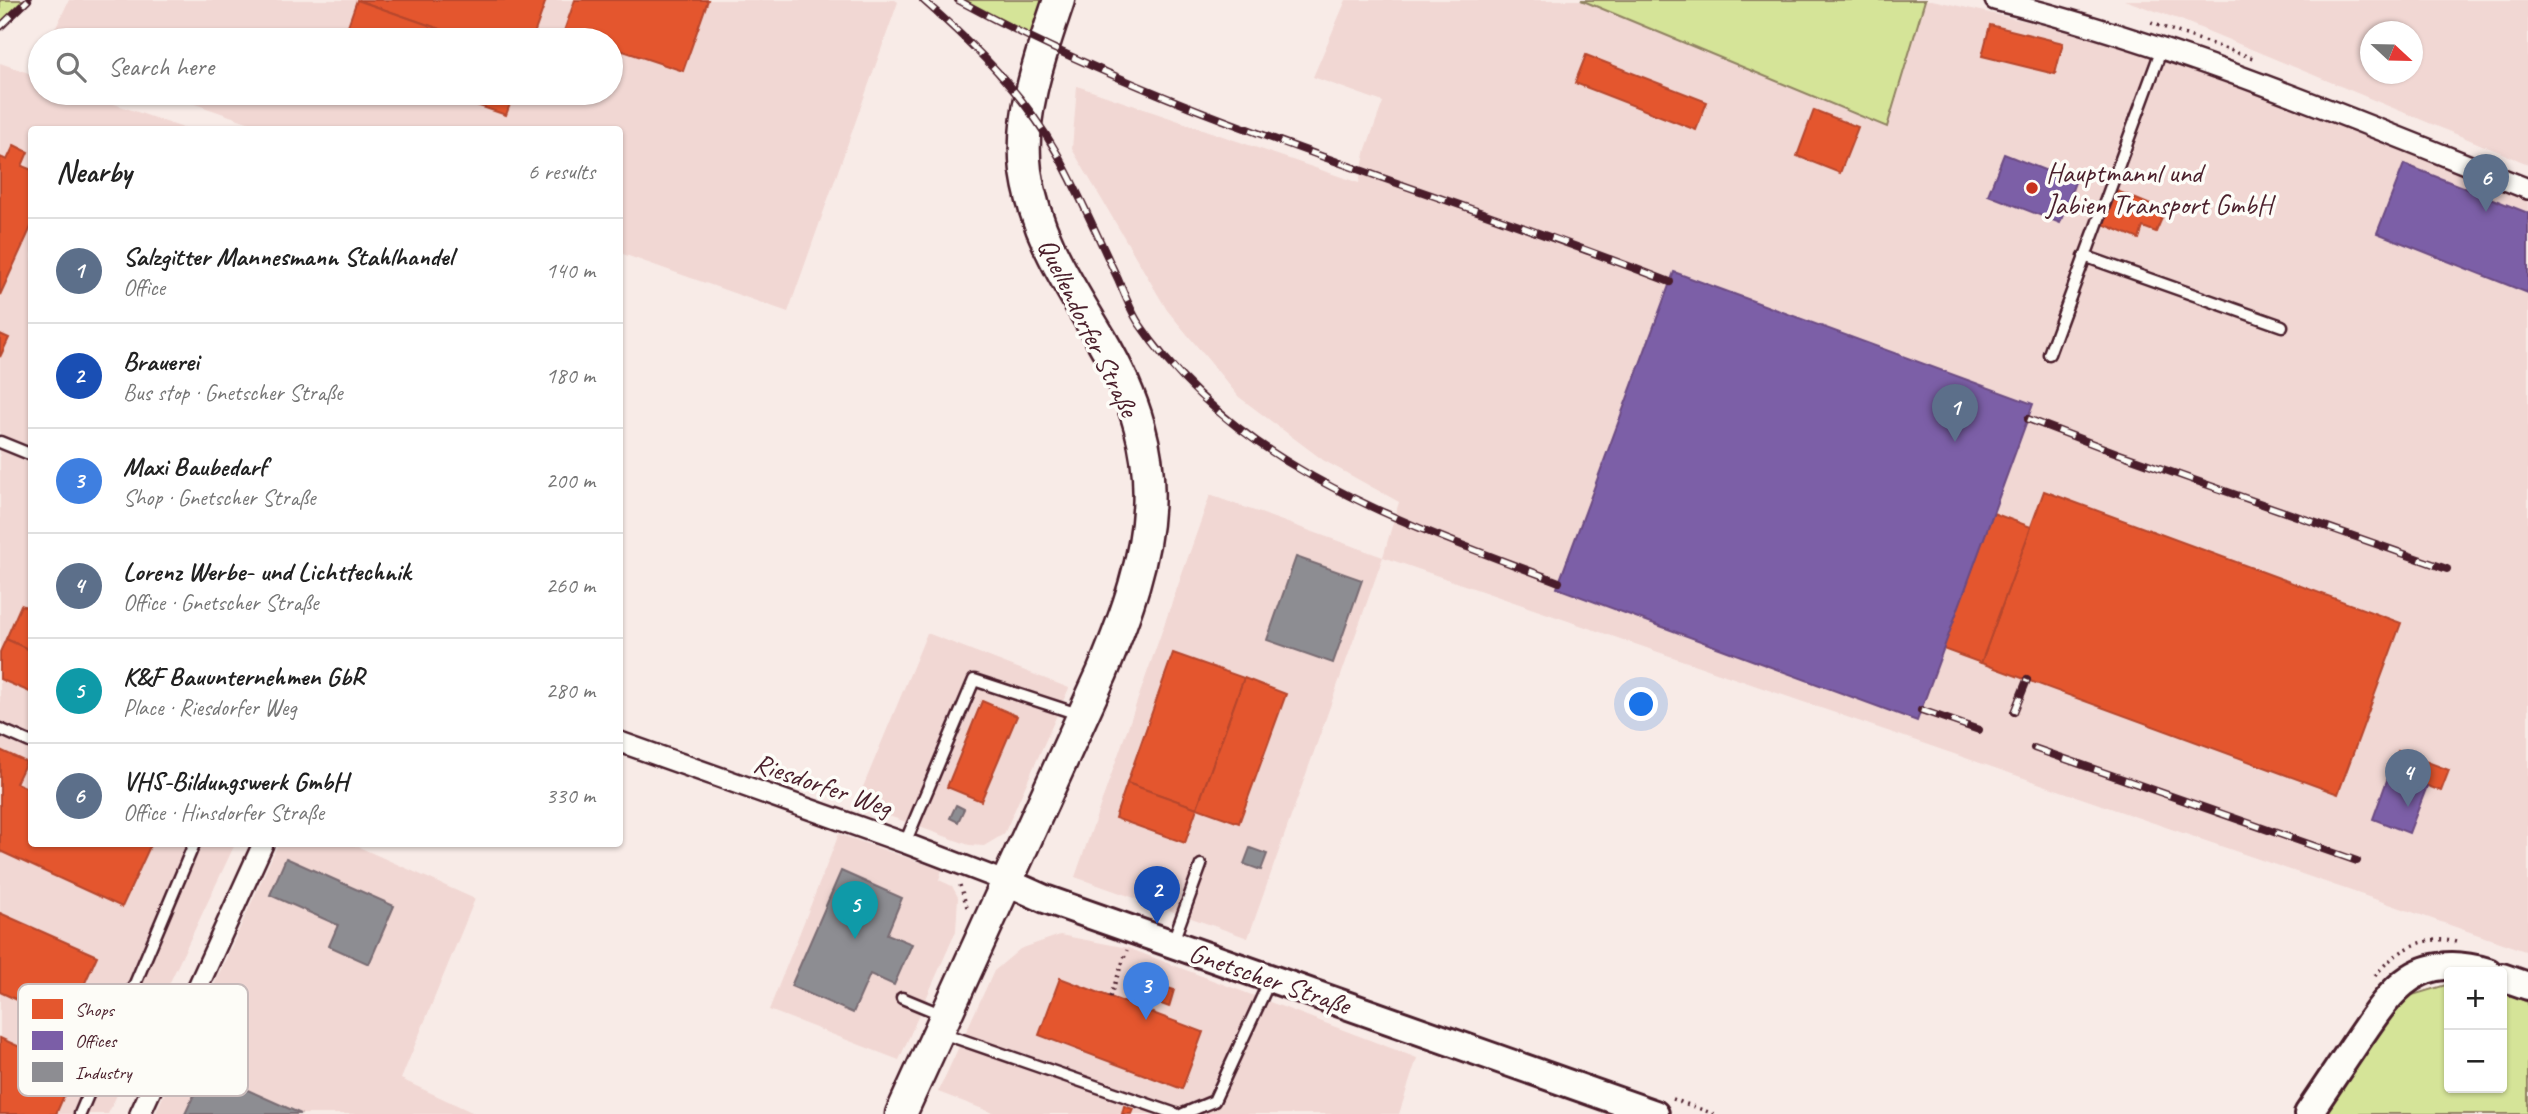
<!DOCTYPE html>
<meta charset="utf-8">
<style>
:root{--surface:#fff;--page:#f2f2f2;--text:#222;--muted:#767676;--line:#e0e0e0;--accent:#c8321e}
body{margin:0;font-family:Caveat,sans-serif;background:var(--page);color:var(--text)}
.controls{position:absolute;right:21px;bottom:21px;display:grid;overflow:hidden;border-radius:7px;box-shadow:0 2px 5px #0004}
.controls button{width:63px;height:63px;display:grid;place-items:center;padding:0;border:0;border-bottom:2px solid var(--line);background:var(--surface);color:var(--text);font:35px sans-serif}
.compass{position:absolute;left:2360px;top:21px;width:63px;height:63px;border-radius:50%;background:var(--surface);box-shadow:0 2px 5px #0004;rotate:112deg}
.you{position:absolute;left:1642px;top:705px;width:24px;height:24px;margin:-18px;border:5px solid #fff;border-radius:50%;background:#1a73e8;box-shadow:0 0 0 10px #1a73e833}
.badge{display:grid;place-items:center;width:46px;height:46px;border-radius:50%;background:var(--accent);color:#fff;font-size:23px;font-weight:700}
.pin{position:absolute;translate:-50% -58px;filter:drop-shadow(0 2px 4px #0008)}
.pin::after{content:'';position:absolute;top:37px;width:24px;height:21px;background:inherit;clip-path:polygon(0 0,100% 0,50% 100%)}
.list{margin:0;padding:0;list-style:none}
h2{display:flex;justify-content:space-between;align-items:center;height:91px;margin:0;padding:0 28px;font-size:30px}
h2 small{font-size:23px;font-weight:400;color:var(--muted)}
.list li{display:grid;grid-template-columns:46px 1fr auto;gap:21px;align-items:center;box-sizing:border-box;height:105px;padding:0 28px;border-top:2px solid var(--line)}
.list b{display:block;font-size:26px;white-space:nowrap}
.list p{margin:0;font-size:23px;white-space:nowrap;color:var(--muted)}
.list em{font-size:23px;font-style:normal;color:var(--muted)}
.icon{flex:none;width:38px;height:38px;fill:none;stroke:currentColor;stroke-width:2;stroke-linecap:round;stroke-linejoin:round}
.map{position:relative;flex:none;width:2528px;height:1114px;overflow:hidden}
.search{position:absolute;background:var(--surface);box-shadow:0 2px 5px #0004;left:28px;top:28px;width:595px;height:77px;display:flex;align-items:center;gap:18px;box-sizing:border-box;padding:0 24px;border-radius:38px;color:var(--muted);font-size:26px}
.panel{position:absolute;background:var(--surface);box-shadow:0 2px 5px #0004;left:28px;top:126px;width:595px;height:721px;border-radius:7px}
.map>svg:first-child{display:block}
.built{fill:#f1d7d3;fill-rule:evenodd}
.green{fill:#d5e498;stroke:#908262;stroke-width:2}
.shops{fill:#e4572e;stroke:#b6462d;stroke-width:2}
.offices{fill:#7b5ea7;stroke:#6c4b82;stroke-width:2}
.industry{fill:#8d8d92;stroke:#796c73;stroke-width:2}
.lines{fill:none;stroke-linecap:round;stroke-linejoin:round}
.lane-casing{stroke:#4a1f2b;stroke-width:15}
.street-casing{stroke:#4a1f2b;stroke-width:24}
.secondary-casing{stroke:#4a1f2b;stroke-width:32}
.primary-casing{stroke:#4a1f2b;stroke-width:35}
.path{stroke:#4a1f2b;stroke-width:3.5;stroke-dasharray:2 5;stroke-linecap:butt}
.lane{stroke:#fdfcf7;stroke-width:10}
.street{stroke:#fdfcf7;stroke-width:19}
.secondary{stroke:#fdfcf7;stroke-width:26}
.primary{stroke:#fdfcf7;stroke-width:30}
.rail-casing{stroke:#4a1f2b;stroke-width:8}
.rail{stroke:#fdfcf7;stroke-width:5;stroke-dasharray:16;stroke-linecap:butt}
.poi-dot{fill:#c8321e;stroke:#fdfcf7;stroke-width:2.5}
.labels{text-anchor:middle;stroke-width:7;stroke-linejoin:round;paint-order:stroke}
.poi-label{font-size:28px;fill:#4a1f2b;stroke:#fdfcf7;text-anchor:start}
.street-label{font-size:28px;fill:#4a1f2b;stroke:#fdfcf7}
.key{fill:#fdfcf7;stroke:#c7baba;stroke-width:2}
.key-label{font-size:19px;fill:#4a1f2b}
</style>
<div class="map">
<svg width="2528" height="1114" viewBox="0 0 2528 1114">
<rect width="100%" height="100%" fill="#f8ebe7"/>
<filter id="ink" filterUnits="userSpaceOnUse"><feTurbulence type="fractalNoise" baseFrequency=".0143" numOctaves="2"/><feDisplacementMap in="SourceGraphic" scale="14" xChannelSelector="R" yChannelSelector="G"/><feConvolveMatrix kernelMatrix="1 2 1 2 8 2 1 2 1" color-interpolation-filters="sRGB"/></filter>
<g filter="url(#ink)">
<g class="built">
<polygon points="69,0 895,0 898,2 788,312 620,253 620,130 268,129 163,93 611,93 611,40 50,40"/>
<polygon points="1346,0 1581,0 1886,127 1925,0 1932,0 2105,39 2528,189 2528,952 1383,557 1248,938 1075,877 1210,495 1383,557 1399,502 1323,460 1239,397 1167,310 1072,149 1077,86 1359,183 1366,149 1383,102 1313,77"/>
<path d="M 2124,0 L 2528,0 L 2528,164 L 2181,20 ZM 2370,32 L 2412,32 L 2412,74 L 2370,74 Z"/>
<polygon points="0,63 40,77 40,93 83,93 186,129 32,130 32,844 235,844 108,1114 0,1114"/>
<polygon points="927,633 1069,688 1004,834 984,846 969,845 856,804"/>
<polygon points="839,834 942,870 939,880 952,886 958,897 956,931 899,1060 769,1010"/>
<polygon points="278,844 352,844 475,899 401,1079 476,1114 155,1114"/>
<polygon points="1060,935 1128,948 1417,1058 1399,1114 996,1114 938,1092 994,971 1020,949"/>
</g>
<g class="green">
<polygon points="0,0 28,0 0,27"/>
<polygon points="958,0 1047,0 1038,30 1026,37"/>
<polygon points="1581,0 1925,0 1887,127"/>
<polygon points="2449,984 2449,1088 2502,1088 2502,991 2528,1002 2528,1114 2322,1114 2369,1043 2409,996"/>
</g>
<g class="shops">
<polygon points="357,0 546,0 532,40 471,40"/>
<polygon points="357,0 471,40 343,40"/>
<polygon points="575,0 708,0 683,71 611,47 611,40 592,40 564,31"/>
<polygon points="1990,25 2063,43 2055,74 1982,56"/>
<polygon points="1586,55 1707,102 1696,130 1575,83"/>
<polygon points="441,93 514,93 506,115"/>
<polygon points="1814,110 1858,127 1840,173 1797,156"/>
<polygon points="14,145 28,152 22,166 32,170 32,225 0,295 0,157 7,160"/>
<polygon points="2117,191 2165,211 2156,232 2143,227 2139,239 2103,224"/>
<polygon points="0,334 9,338 0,357"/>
<polygon points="2044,491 2401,623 2338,794 1981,663"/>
<polygon points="1993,513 2031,527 1981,663 1943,649"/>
<polygon points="21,605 32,609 32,651 6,639"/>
<polygon points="6,639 32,651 32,693 0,679 0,652"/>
<polygon points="1173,653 1244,678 1197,808 1127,783"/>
<polygon points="1244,678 1286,694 1239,823 1197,808"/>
<polygon points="982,701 1017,716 981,801 947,787"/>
<polygon points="0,750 26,762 16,783 32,790 32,844 151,844 122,907 0,851"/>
<polygon points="2398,751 2449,770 2441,791 2390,772"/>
<polygon points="1127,783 1197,808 1185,843 1115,818"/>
<polygon points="0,913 97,956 67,1023 0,992"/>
<polygon points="1060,978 1203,1032 1182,1089 1039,1035"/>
<polygon points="1158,985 1174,990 1169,1007 1153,1001"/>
<polygon points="0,1038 53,1062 48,1073 70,1082 56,1114 0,1114"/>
<polygon points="1124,1106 1133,1109 1131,1114 1122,1114"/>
</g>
<g class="offices">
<polygon points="2004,154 2075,182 2060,223 1988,195"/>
<polygon points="2404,164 2528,213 2528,293 2377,233"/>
<polygon points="1674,272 2033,404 1917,721 1557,588"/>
<polygon points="2390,772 2427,786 2409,833 2373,819"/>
</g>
<g class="industry">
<polygon points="1296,557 1362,580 1333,663 1267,640"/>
<polygon points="956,805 964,809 958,822 950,818"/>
<polygon points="1250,848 1267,854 1261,870 1244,864"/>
<polygon points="286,858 394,906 369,964 329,946 338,925 270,895"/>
<polygon points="841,871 902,898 887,934 912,944 894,985 870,974 853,1013 791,986"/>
<polygon points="205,1071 301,1114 185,1114"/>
</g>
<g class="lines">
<defs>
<g id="lane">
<polyline points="2084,256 2282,326"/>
<polyline points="2049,354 2162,48"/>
<polyline points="0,442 32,455"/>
<polyline points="0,729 32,743"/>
<polyline points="905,843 974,680 1078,714"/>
<polyline points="1172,944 1201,865"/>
<polyline points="902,998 943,1015"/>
<polyline points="942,1033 1176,1114"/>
<polyline points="80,1114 194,844"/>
<polyline points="1183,1114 1214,1101 1270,980"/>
</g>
<g id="street">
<path d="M 1995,0 C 2179,45 2352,119 2528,189"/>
<polyline points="620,742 905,843 1007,882"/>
<polyline points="140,1114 263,844"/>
</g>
<g id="secondary">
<polyline points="1007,882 1045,899 1655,1114"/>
<polyline points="2502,977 2528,986"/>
<path d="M 2308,1114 C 2325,1089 2342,1063 2359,1038 C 2394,986 2419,951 2488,972"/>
</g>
<path id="primary" d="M 901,1114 L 1102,673 C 1154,548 1174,463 1101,339 C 1069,285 1035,235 1026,171 C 1019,113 1041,54 1059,0"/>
</defs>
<use href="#lane" class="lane-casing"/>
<use href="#street" class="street-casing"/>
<use href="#secondary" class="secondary-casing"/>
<use href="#primary" class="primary-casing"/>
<g class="path">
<polyline points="2151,23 2253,58"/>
<polyline points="960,885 967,907"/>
<path d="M 2375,976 C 2393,952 2426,933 2456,942"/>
<polyline points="1110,997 1127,950"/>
<polyline points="1673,1099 1714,1114"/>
</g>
<use href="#lane" class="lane"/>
<use href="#street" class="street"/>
<use href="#secondary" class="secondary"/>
<use href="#primary" class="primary"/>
<defs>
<g id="rail">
<path d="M 923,0 C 977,48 1022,91 1058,155 C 1080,195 1098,238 1118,279 C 1124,293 1130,309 1138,322 C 1236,468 1404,523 1559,582"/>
<path d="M 958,0 C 1183,123 1432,188 1670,282"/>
<polyline points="0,27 28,0"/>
<polyline points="2028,419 2117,453 2447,569"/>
<polyline points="1921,710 1979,730"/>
<polyline points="2014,712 2027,680"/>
<polyline points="2034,748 2357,861"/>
</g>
</defs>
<use href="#rail" class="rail-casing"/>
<use href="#rail" class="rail"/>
</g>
</g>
<circle class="poi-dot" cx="2032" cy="188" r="7"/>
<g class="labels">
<g class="poi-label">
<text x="2046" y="182">Hauptmannl und<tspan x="2046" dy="32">Jabien Transport GmbH</tspan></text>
</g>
<g class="street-label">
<text transform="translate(1089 327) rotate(64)" y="10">Quellendorfer Straße</text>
<text transform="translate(823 784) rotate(19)" y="10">Riesdorfer Weg</text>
<text transform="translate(1270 978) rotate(19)" y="10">Gnetscher Straße</text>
</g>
</g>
<rect x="18" y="984" width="230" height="112" rx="10" class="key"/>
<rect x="32" y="999" width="31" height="20" fill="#e4572e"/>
<rect x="32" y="1031" width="31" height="19" fill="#7b5ea7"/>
<rect x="32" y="1062" width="31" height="20" fill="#8d8d92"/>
<g class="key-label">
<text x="75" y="1016">Shops</text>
<text x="75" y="1047">Offices</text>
<text x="75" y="1079">Industry</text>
</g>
</svg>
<div class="controls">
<button>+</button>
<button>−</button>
</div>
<svg class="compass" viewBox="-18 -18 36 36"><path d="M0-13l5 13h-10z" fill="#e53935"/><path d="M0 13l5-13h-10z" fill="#767676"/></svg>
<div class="you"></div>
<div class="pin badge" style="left:1955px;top:442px;background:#5c6f8a">1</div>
<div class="pin badge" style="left:1157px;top:924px;background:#1a4fb4">2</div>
<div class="pin badge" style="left:1146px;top:1020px;background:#3f7fe0">3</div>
<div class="pin badge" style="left:2408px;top:807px;background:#5c6f8a">4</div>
<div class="pin badge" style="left:855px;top:939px;background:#0f9aa8">5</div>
<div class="pin badge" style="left:2486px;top:212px;background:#5c6f8a">6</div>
<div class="search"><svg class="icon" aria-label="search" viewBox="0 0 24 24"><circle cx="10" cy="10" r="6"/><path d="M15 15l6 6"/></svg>Search here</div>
<section class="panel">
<h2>Nearby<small>6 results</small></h2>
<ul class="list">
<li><span class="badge" style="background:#5c6f8a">1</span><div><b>Salzgitter Mannesmann Stahlhandel</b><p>Office</p></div><em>140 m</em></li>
<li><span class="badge" style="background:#1a4fb4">2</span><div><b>Brauerei</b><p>Bus stop · Gnetscher Straße</p></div><em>180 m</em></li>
<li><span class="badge" style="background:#3f7fe0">3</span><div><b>Maxi Baubedarf</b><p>Shop · Gnetscher Straße</p></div><em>200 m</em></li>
<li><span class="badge" style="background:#5c6f8a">4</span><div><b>Lorenz Werbe- und Lichttechnik</b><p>Office · Gnetscher Straße</p></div><em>260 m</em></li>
<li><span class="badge" style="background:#0f9aa8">5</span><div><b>K&amp;F Bauunternehmen GbR</b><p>Place · Riesdorfer Weg</p></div><em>280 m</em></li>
<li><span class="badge" style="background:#5c6f8a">6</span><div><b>VHS-Bildungswerk GmbH</b><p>Office · Hinsdorfer Straße</p></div><em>330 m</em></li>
</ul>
</section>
</div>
